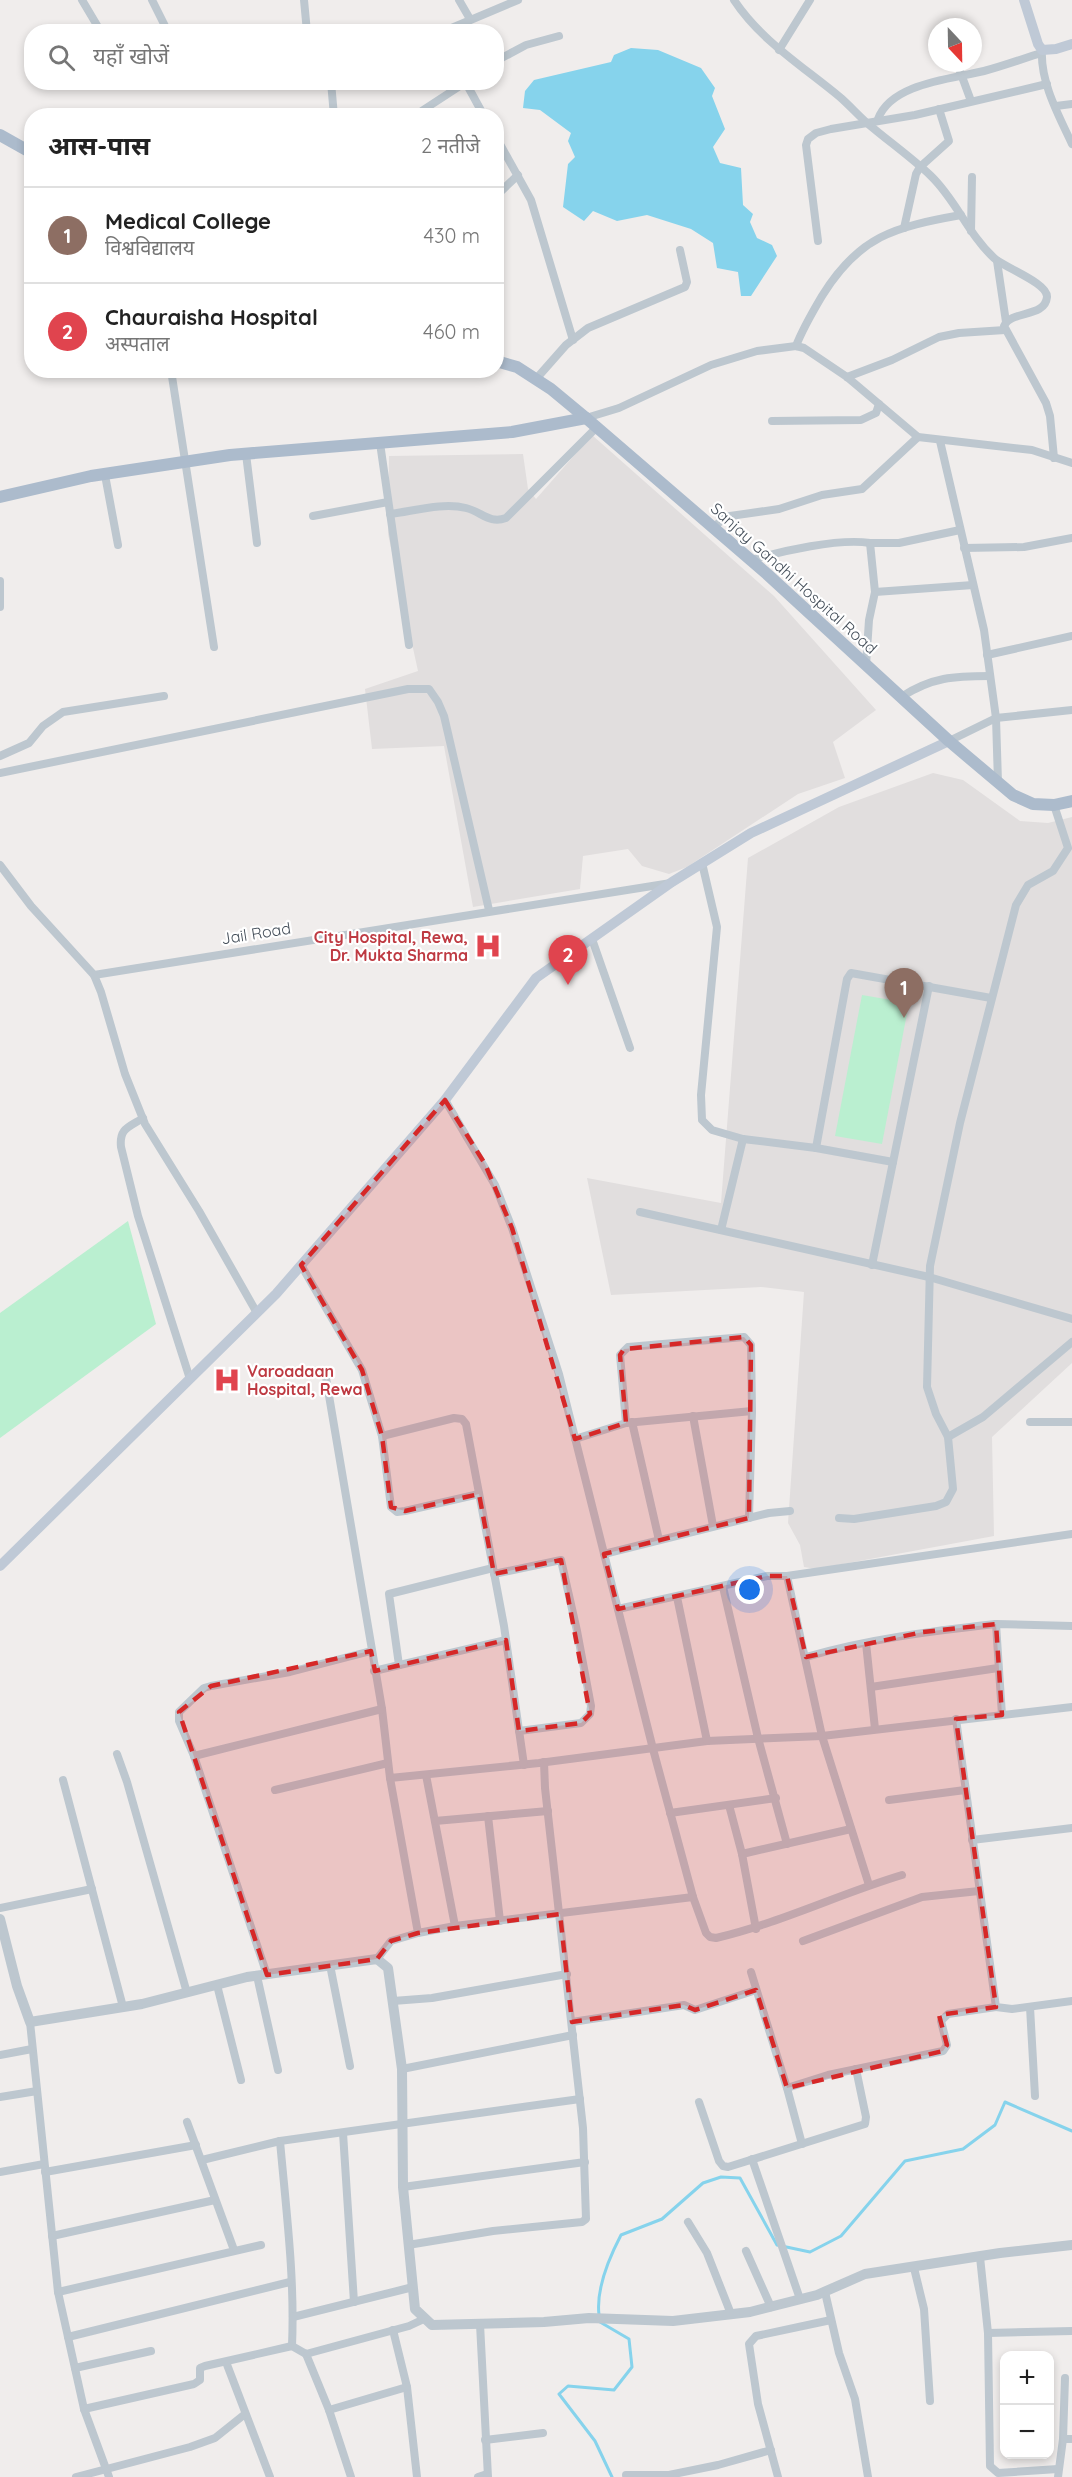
<!DOCTYPE html>
<html lang="hi">
<meta charset="utf-8">
<style>
:root{--surface:#fff;--page:#f6f6f6;--text:#222;--muted:#767676;--line:#e0e0e0;--accent:#0f766e}
body{margin:0;font-family:Quicksand,"Noto Sans Devanagari",sans-serif;background:var(--page);color:var(--text)}
.controls{position:absolute;right:18px;bottom:18px;display:grid;overflow:hidden;border-radius:12px;box-shadow:0 3px 9px #0003}
.controls button{width:54px;height:54px;display:grid;place-items:center;padding:0;border:0;border-bottom:2px solid var(--line);background:var(--surface);color:var(--text);font:30px sans-serif}
.compass{position:absolute;left:928px;top:18px;width:54px;height:54px;border-radius:50%;background:var(--surface);box-shadow:0 3px 9px #0003;rotate:158deg}
.you{position:absolute;left:750px;top:1590px;width:21px;height:21px;margin:-15px;border:4px solid #fff;border-radius:50%;background:#1a73e8;box-shadow:0 0 0 9px #1a73e833}
.badge{display:grid;place-items:center;width:39px;height:39px;border-radius:50%;background:var(--accent);color:#fff;font-size:20px;font-weight:700}
.pin{position:absolute;translate:-50% -50px;filter:drop-shadow(0 2px 3px #0008)}
.pin::after{content:'';position:absolute;top:32px;width:21px;height:18px;background:inherit;clip-path:polygon(0 0,100% 0,50% 100%)}
.list{margin:0;padding:0;list-style:none}
h2{display:flex;justify-content:space-between;align-items:center;height:78px;margin:0;padding:0 24px;font-size:26px}
h2 small{font-size:20px;font-weight:400;color:var(--muted)}
.list li{display:grid;grid-template-columns:39px 1fr auto;gap:18px;align-items:center;box-sizing:border-box;height:96px;padding:0 24px;border-top:2px solid var(--line)}
.list b{display:block;font-size:22px;white-space:nowrap}
.list p{margin:0;font-size:20px;white-space:nowrap;color:var(--muted)}
.list em{font-size:20px;font-style:normal;color:var(--muted)}
.icon{flex:none;width:33px;height:33px;fill:none;stroke:currentColor;stroke-width:2;stroke-linecap:round;stroke-linejoin:round}
.map{position:relative;flex:none;width:1072px;height:2477px;overflow:hidden}
.search{position:absolute;background:var(--surface);box-shadow:0 3px 9px #0003;left:24px;top:24px;width:480px;height:66px;display:flex;align-items:center;gap:15px;box-sizing:border-box;padding:0 21px;border-radius:24px;color:var(--muted);font-size:22px}
.panel{position:absolute;background:var(--surface);box-shadow:0 3px 9px #0003;left:24px;top:108px;width:480px;height:270px;border-radius:24px}
.map>svg:first-child{display:block}
.education{fill:#e1dede}
.green{fill:#baefd0}
.water{fill:#86d3ec}
.lines{fill:none;stroke-linecap:round;stroke-linejoin:round}
.stream{stroke:#86d3ec;stroke-width:3}
.minor{stroke:#bdc7cf;stroke-width:8}
.tertiary{stroke:#bdc7cf;stroke-width:10}
.secondary{stroke:#bfc9d6;stroke-width:10}
.primary{stroke:#acbbcc;stroke-width:12}
.marked{fill:#d62828;fill-opacity:0.2;stroke:#d62828;stroke-width:4.5;stroke-dasharray:12 8;stroke-linejoin:round}
.labels{text-anchor:middle;stroke-width:4.5;stroke-linejoin:round;paint-order:stroke}
.street-label{font-size:16px;fill:#454f5a;stroke:#fff}
.health-label{font-size:16px;font-weight:bold;fill:#be3a42;stroke:#fff;text-anchor:end}
</style>
<div class="map">
<svg width="1072" height="2477" viewBox="0 0 1072 2477">
<rect width="100%" height="100%" fill="#f0edec"/>
<g class="education">
<polygon points="592,435 774,596 876,710 833,742 845,778 798,794 687,867 669,874 642,866 628,849 583,856 580,889 473,907 444,746 372,749 365,689 418,671 388,534 389,456 523,454 528,489 536,499"/>
<polygon points="933,773 963,780 1020,821 1048,823 1072,817 1072,1363 992,1437 994,1536 816,1569 804,1567 800,1545 788,1523 804,1292 761,1287 611,1295 587,1178 721,1203 748,858 839,807"/>
</g>
<g class="green">
<polygon points="862,995 909,1003 882,1144 835,1136"/>
<polygon points="128,1221 156,1324 0,1438 0,1313"/>
</g>
<polygon class="water" points="631,48 658,50 701,68 715,88 712,96 725,129 713,147 720,163 741,168 743,205 753,214 750,222 757,238 772,245 777,256 751,296 741,296 738,272 717,268 713,243 691,229 647,215 617,221 593,211 584,221 563,207 568,164 575,157 568,141 571,133 540,110 523,108 525,91 534,80 611,62 614,55"/>
<g class="lines">
<g class="stream">
<path d="M 599,2315 C 596,2290 609,2258 621,2235 L 662,2219 L 703,2183 L 721,2177 L 740,2178 L 777,2245 L 810,2252 L 841,2236 L 905,2161 L 963,2149 L 995,2125 L 1005,2102 L 1072,2131"/>
<polyline points="600,2322 629,2339 632,2367 614,2390 568,2386 559,2394 595,2441 612,2477"/>
</g>
<g class="minor">
<polyline points="82,0 101,32"/>
<polyline points="152,0 168,32"/>
<polyline points="304,0 307,32"/>
<polyline points="459,0 470,19"/>
<path d="M 734,0 C 761,41 804,67 841,98 C 850,106 858,115 867,123 C 888,141 911,157 931,176 C 956,200 968,234 994,258 C 1005,268 1048,283 1047,297 C 1045,318 1011,310 1004,326 L 1046,403 L 1050,416 L 1054,458"/>
<polyline points="442,32 518,0"/>
<polyline points="779,50 810,0"/>
<path d="M 1042,50 C 1040,82 1059,116 1072,144"/>
<polyline points="496,61 526,45 559,36"/>
<polyline points="957,63 971,101"/>
<polyline points="331,82 334,116"/>
<polyline points="466,83 484,116"/>
<polyline points="1056,106 1072,104"/>
<polyline points="200,112 201,116"/>
<polyline points="414,116 466,82"/>
<path d="M 878,119 C 891,83 952,79 984,71 C 1003,66 1022,59 1041,53"/>
<polyline points="496,137 531,200 573,340"/>
<polyline points="496,196 518,175"/>
<polyline points="904,228 916,174 920,167 949,141 939,109"/>
<polyline points="971,231 972,177"/>
<polyline points="818,241 806,145 808,139 816,133 831,129 915,115 1047,84"/>
<polyline points="997,261 1006,322"/>
<path d="M 796,346 C 803,328 812,313 822,296 C 859,236 894,227 961,215"/>
<polyline points="171,370 214,647"/>
<polyline points="847,377 892,360 939,337 959,333 1005,330"/>
<polyline points="536,379 566,345 588,328 685,287 687,282 680,250"/>
<polyline points="586,418 619,408 711,365 757,351 796,346 804,348 847,377 918,437 1032,450 1072,463"/>
<polyline points="772,421 861,420 876,413 879,404"/>
<polyline points="940,441 984,630 996,718 998,782"/>
<polyline points="380,443 409,645"/>
<polyline points="246,454 257,543"/>
<polyline points="105,475 118,545"/>
<path d="M 390,514 C 414,511 443,502 466,508 C 482,512 489,524 506,518 L 597,427"/>
<polyline points="313,516 388,502"/>
<polyline points="713,528 723,519 730,516 779,509 822,495 862,489 918,437"/>
<polyline points="964,548 1024,547 1072,538"/>
<path d="M 751,560 C 782,551 839,538 870,543"/>
<polyline points="0,581 0,607"/>
<polyline points="875,592 973,585"/>
<polyline points="987,655 1072,636"/>
<polyline points="866,665 869,620 875,592 870,543 899,543 960,530"/>
<path d="M 901,697 C 932,677 954,676 990,676"/>
<polyline points="949,741 996,718 1072,710"/>
<polyline points="0,756 29,743 43,726 63,712 164,696"/>
<polyline points="0,773 408,689 429,689 438,702 444,716 489,910"/>
<polyline points="702,863 717,927 701,1095 702,1120 712,1130 743,1139"/>
<polyline points="0,865 31,906 94,975 671,883"/>
<polyline points="592,939 630,1048"/>
<polyline points="94,975 101,992 125,1074 145,1124 199,1211 257,1313"/>
<path d="M 445,1100 L 495,1185 L 512,1228 L 559,1374 L 653,1749 L 693,1897 L 706,1933 L 710,1937 L 716,1938 C 780,1923 839,1894 902,1875"/>
<path d="M 143,1118 C 129,1127 119,1128 121,1147 L 138,1216 L 190,1379"/>
<polyline points="816,1148 847,979 851,973 991,998"/>
<polyline points="640,1212 929,1277 1072,1319"/>
<polyline points="721,1230 743,1139 816,1148 893,1162"/>
<polyline points="301,1265 362,1370 382,1436 391,1507 397,1512 405,1511 479,1494"/>
<polyline points="872,1265 929,986"/>
<polyline points="325,1372 382,1709 390,1778 539,1763 707,1741 822,1736 1072,1707"/>
<polyline points="693,1416 713,1526"/>
<polyline points="632,1422 659,1540"/>
<polyline points="1030,1422 1072,1422"/>
<polyline points="626,1423 620,1355 628,1347 744,1337 751,1345 752,1411"/>
<polyline points="382,1436 454,1418 462,1419 466,1424 504,1626 524,1765"/>
<polyline points="948,1437 983,1417 1072,1342"/>
<polyline points="575,1439 626,1423 752,1411 749,1518"/>
<polyline points="839,1518 854,1519 936,1506 946,1502 953,1489 948,1437 936,1414 927,1387 930,1266 960,1123 1016,905 1028,885 1053,871 1068,848 1054,805"/>
<polyline points="604,1554 769,1513 790,1511"/>
<polyline points="494,1574 561,1560 577,1631 591,1706 590,1714 581,1723 519,1731"/>
<polyline points="787,1576 822,1736 869,1885"/>
<polyline points="723,1587 758,1738 787,1844"/>
<polyline points="677,1597 707,1741"/>
<polyline points="618,1609 767,1576 787,1576 1072,1534"/>
<polyline points="866,1643 875,1729"/>
<path d="M 806,1657 C 868,1639 932,1631 996,1624"/>
<polyline points="399,1665 389,1594 493,1568"/>
<polyline points="374,1671 506,1640"/>
<polyline points="871,1687 998,1668"/>
<polyline points="1002,1715 996,1624 1072,1626"/>
<polyline points="956,1719 996,2007 1012,2009 1072,2001"/>
<polyline points="117,1754 127,1782 187,1993"/>
<polyline points="194,1756 382,1709"/>
<polyline points="426,1775 455,1926"/>
<polyline points="390,1778 418,1933 455,1926 693,1897"/>
<polyline points="63,1780 123,2007"/>
<polyline points="275,1790 388,1763"/>
<polyline points="889,1800 965,1790"/>
<polyline points="729,1805 742,1854 756,1929"/>
<polyline points="670,1813 776,1798"/>
<polyline points="488,1816 500,1921"/>
<polyline points="435,1821 548,1811"/>
<polyline points="972,1840 1072,1828"/>
<polyline points="742,1854 851,1829"/>
<polyline points="0,1908 92,1889"/>
<polyline points="803,1941 922,1897 979,1891"/>
<polyline points="377,1959 391,1941 418,1933"/>
<polyline points="330,1965 350,2066"/>
<polyline points="751,1972 787,2088 802,2144"/>
<polyline points="267,1975 194,1756 179,1721 179,1712 204,1688 211,1686 290,1672 371,1651"/>
<polyline points="257,1976 278,2070"/>
<polyline points="217,1985 241,2080"/>
<polyline points="393,2001 432,1998 567,1974"/>
<polyline points="1030,2007 1035,2096"/>
<polyline points="30,2022 58,2292 84,2409 109,2477"/>
<polyline points="572,2022 684,2005 695,2010 756,1990"/>
<polyline points="0,2055 32,2049"/>
<polyline points="402,2069 573,2035"/>
<polyline points="787,2088 828,2075 943,2051 947,2045 941,2021 948,2014 996,2007"/>
<polyline points="0,2097 37,2091"/>
<polyline points="699,2102 719,2161 723,2166 728,2167 865,2124 866,2117 856,2069"/>
<polyline points="187,2122 234,2250"/>
<polyline points="343,2133 354,2302"/>
<path d="M 280,2141 C 286,2209 295,2278 292,2346"/>
<polyline points="752,2159 800,2299"/>
<polyline points="202,2160 280,2141 580,2099"/>
<polyline points="0,2172 44,2164"/>
<polyline points="45,2172 196,2145"/>
<polyline points="403,2187 585,2162"/>
<polyline points="688,2222 707,2253 731,2314"/>
<polyline points="52,2236 215,2200"/>
<polyline points="408,2245 493,2231 582,2222 586,2219 583,2128 545,1788 544,1762"/>
<polyline points="746,2251 771,2307"/>
<polyline points="980,2257 988,2333 990,2466 998,2473 1058,2469"/>
<polyline points="914,2268 924,2309 930,2401"/>
<polyline points="58,2292 261,2245"/>
<polyline points="825,2292 839,2353 855,2399 868,2477"/>
<polyline points="293,2317 413,2287"/>
<polyline points="480,2324 488,2477"/>
<polyline points="393,2330 407,2387 417,2477"/>
<polyline points="988,2333 1072,2331"/>
<polyline points="68,2337 290,2282"/>
<polyline points="306,2354 329,2410 351,2477"/>
<polyline points="226,2362 270,2477"/>
<polyline points="75,2368 151,2351"/>
<polyline points="84,2409 194,2384 200,2380 200,2368 205,2366 292,2346 306,2354 409,2326 424,2319"/>
<polyline points="329,2410 407,2387"/>
<polyline points="1063,2439 1065,2378"/>
<polyline points="485,2440 543,2433"/>
<polyline points="626,2475 669,2475 718,2465 771,2450"/>
<polyline points="76,2477 190,2447 215,2438 245,2414"/>
<polyline points="478,2477 487,2474"/>
<polyline points="778,2477 758,2404 749,2344 756,2336 831,2320"/>
<polyline points="1058,2477 1063,2439 1072,2439"/>
</g>
<polyline class="tertiary" points="0,1919 17,1986 30,2022 142,2004 247,1977 377,1959 388,1968 402,2069 403,2187 415,2309 432,2325 544,2322 589,2318 673,2321 750,2312 817,2295 865,2274 1000,2253 1072,2245"/>
<g class="secondary">
<polyline points="1024,0 1038,44 1042,50 1056,49 1072,44"/>
<polyline points="0,1566 276,1294 445,1100 536,978 672,882 751,833 949,741"/>
</g>
<g class="primary">
<polyline points="0,135 32,153"/>
<polyline points="496,361 517,367 551,389 586,418 767,574 949,741 1013,795 1033,804 1054,805 1072,801"/>
<polyline points="0,497 91,476 230,455 512,432 586,418"/>
</g>
</g>
<path class="marked" d="M 445,1100 L 485,1164 L 512,1228 L 575,1439 L 626,1423 L 620,1355 L 624,1349 L 744,1337 L 751,1345 L 749,1518 L 604,1554 L 618,1609 L 767,1576 L 787,1576 L 806,1657 L 923,1632 L 996,1624 L 1002,1715 L 956,1719 L 996,2007 L 939,2015 L 947,2045 L 943,2051 L 787,2088 L 756,1990 L 695,2010 L 684,2005 L 572,2022 L 560,1914 L 418,1933 L 391,1941 L 377,1959 L 267,1975 L 179,1712 L 211,1686 L 371,1651 L 375,1671 L 506,1640 L 519,1731 L 581,1723 L 590,1714 L 561,1560 L 494,1574 L 479,1494 L 405,1511 L 391,1507 L 382,1436 L 362,1370 L 301,1265 Z"/>
<defs>
<symbol id="hospital-bare" viewBox="-9 -9 18 18"><path d="M-5-5h3v3.5h4V-5h3V5h-3V1.5h-4V5h-3Z" fill="#e0444e" stroke="#fff" stroke-width="2.5" paint-order="stroke"/></symbol>
</defs>
<g fill-rule="evenodd">
<use href="#hospital-bare" x="469" y="927" width="38" height="38"/>
<use href="#hospital-bare" x="208" y="1361" width="38" height="38"/>
</g>
<g class="labels">
<g class="street-label">
<text transform="translate(794 578) rotate(42)" y="6">Sanjay Gandhi Hospital Road</text>
<text transform="translate(256 933) rotate(-9)" y="6">Jail Road</text>
</g>
<g class="health-label">
<text x="468" y="943">City Hospital, Rewa,<tspan x="468" dy="18">Dr. Mukta Sharma</tspan></text>
<text x="247" y="1377" text-anchor="start">Varoadaan<tspan x="247" dy="18">Hospital, Rewa</tspan></text>
</g>
</g>
</svg>
<div class="controls">
<button>+</button>
<button>−</button>
</div>
<svg class="compass" viewBox="-18 -18 36 36"><path d="M0-13l5 13h-10z" fill="#e53935"/><path d="M0 13l5-13h-10z" fill="#767676"/></svg>
<div class="you"></div>
<div class="pin badge" style="left:904px;top:1018px;background:#8d6e63">1</div>
<div class="pin badge" style="left:568px;top:985px;background:#e0444e">2</div>
<div class="search"><svg class="icon" aria-label="search" viewBox="0 0 24 24"><circle cx="10" cy="10" r="6"/><path d="M15 15l6 6"/></svg>यहाँ खोजें</div>
<section class="panel">
<h2>आस-पास<small>2 नतीजे</small></h2>
<ul class="list">
<li><span class="badge" style="background:#8d6e63">1</span><div><b>Medical College</b><p>विश्वविद्यालय</p></div><em>430 m</em></li>
<li><span class="badge" style="background:#e0444e">2</span><div><b>Chauraisha Hospital</b><p>अस्पताल</p></div><em>460 m</em></li>
</ul>
</section>
</div>
